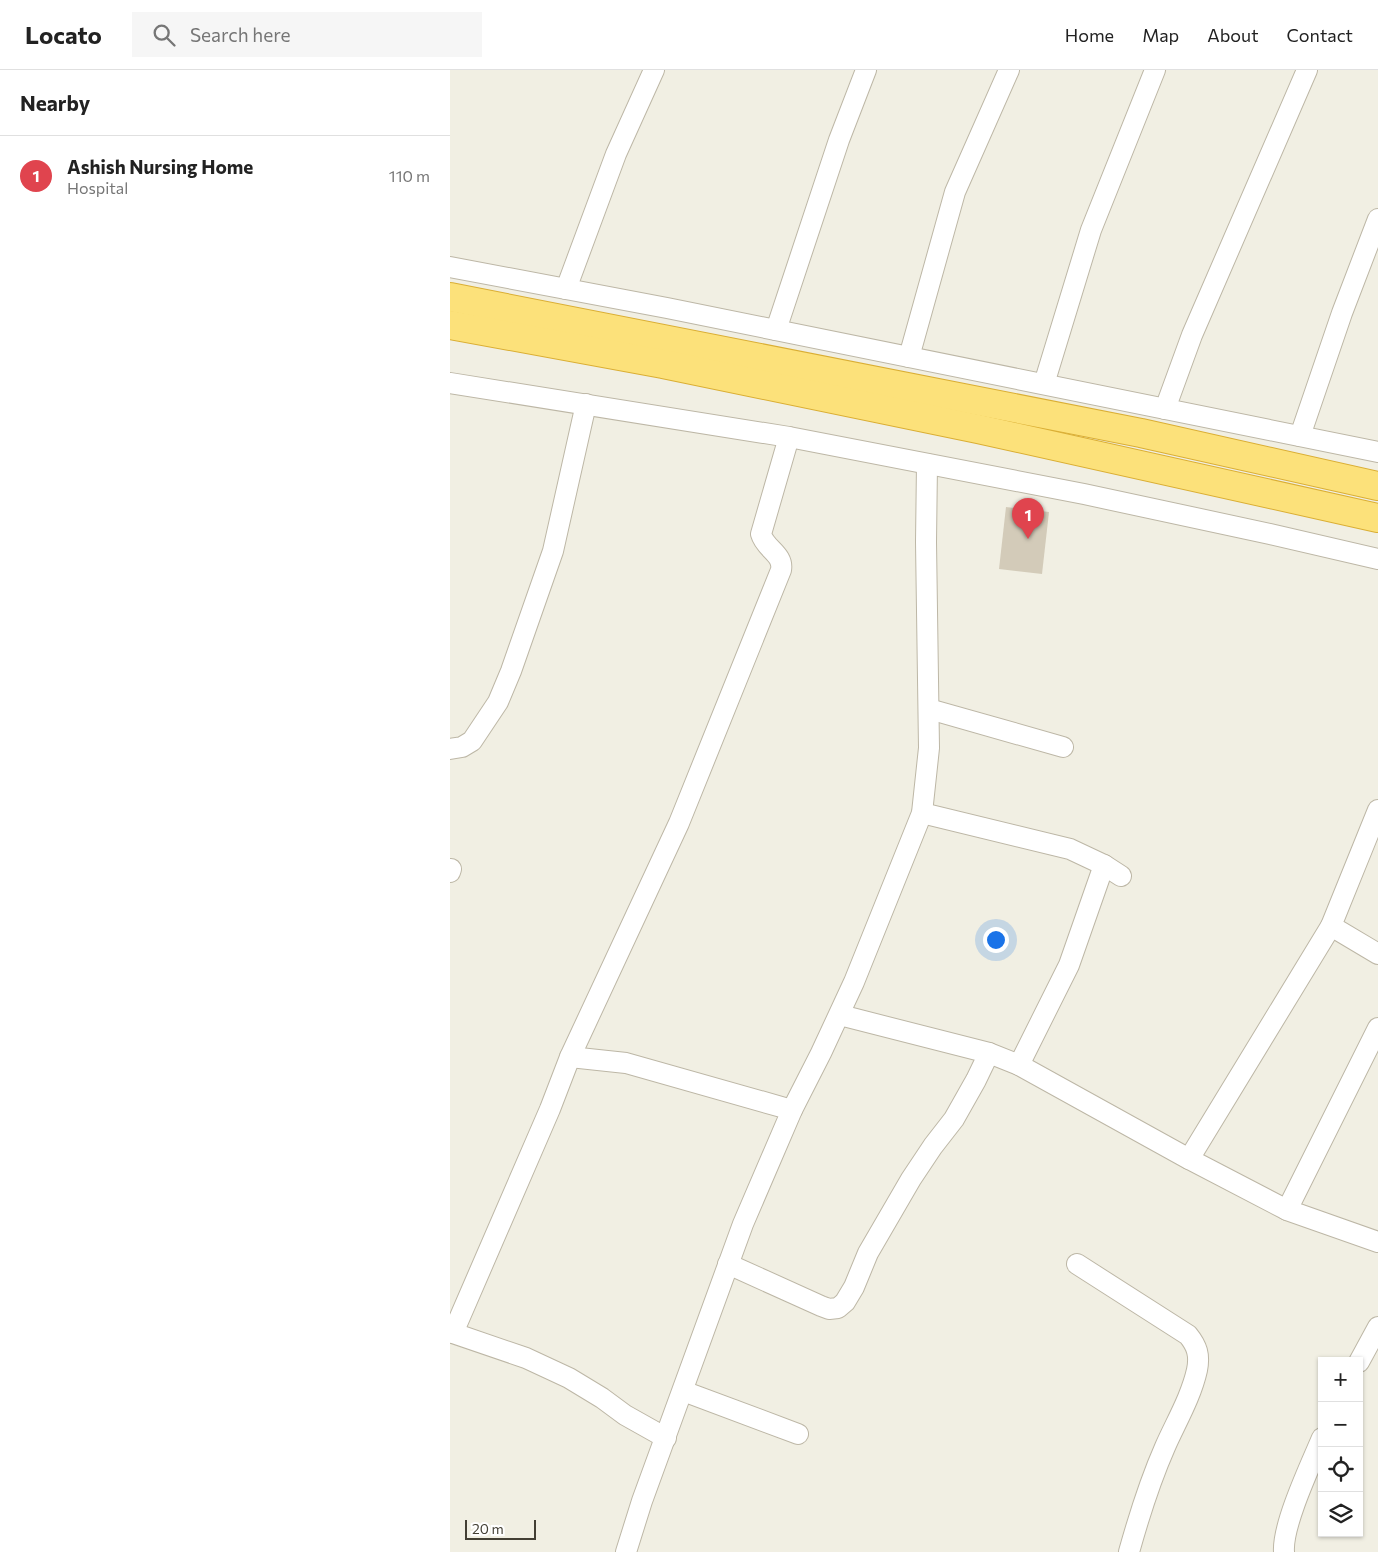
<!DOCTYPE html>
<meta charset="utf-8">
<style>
:root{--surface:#fff;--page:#f6f6f6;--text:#222;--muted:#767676;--line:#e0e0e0;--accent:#f74e15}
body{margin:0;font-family:Commissioner,sans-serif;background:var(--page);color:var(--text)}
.controls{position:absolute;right:15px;bottom:15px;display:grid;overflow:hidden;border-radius:0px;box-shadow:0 1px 4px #0004}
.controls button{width:45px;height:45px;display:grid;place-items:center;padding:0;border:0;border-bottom:1px solid var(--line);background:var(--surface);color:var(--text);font:25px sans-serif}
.scale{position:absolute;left:15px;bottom:12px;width:71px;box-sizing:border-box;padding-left:5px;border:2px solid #433f34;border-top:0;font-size:14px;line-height:18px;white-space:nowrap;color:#433f34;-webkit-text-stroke:4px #fff;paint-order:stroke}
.you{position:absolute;left:545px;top:869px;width:18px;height:18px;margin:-12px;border:4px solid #fff;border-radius:50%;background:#1a73e8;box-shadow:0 0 0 8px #1a73e833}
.badge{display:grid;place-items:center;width:32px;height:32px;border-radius:50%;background:var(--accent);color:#fff;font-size:16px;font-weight:700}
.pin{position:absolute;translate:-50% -41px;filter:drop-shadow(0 1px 2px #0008)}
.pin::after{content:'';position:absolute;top:26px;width:18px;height:15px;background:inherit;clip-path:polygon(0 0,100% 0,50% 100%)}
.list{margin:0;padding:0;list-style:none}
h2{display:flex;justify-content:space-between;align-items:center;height:65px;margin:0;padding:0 20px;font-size:21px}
h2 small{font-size:16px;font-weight:400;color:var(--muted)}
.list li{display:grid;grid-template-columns:32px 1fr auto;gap:15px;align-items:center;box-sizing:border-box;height:80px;padding:0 20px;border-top:1px solid var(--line)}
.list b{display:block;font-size:19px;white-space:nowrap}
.list p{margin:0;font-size:16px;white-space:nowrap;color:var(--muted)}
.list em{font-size:16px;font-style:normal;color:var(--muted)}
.icon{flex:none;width:28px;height:28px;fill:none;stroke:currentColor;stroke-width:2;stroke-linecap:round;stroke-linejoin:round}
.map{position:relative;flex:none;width:928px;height:1482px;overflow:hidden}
header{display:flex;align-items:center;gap:30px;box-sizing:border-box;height:70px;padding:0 25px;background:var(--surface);border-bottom:1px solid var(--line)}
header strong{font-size:24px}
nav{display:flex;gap:28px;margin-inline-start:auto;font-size:18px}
.search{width:350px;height:45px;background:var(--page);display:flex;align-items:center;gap:12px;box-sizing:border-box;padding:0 18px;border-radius:0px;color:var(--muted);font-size:19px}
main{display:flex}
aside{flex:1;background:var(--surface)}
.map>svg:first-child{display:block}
.building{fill:#d3cbb9}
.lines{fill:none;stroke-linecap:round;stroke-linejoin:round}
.minor-casing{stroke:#bdb7a6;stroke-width:22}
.trunk-casing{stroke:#daae34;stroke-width:30}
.minor{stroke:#fff;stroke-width:20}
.trunk{stroke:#fce17a;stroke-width:28}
</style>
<header>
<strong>Locato</strong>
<div class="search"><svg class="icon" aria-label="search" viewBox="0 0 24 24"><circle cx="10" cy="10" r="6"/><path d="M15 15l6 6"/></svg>Search here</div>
<nav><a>Home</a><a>Map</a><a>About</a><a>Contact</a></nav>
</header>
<main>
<aside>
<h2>Nearby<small></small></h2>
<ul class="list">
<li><span class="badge" style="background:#e0444e">1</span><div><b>Ashish Nursing Home</b><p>Hospital</p></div><em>110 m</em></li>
</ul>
</aside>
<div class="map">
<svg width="928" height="1482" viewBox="0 0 928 1482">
<rect width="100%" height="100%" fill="#f1efe3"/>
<polygon class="building" points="556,437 599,442 592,504 549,499"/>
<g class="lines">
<defs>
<g id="minor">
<polyline points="0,197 217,238 928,382"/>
<polyline points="116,219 166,84 204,0"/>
<polyline points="326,260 389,70 416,0"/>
<polyline points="459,287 505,122 559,0"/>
<polyline points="0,313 339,367 634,424 820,464 928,489"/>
<polyline points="594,314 641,160 705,0"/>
<polyline points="715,339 742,265 857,0"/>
<polyline points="850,366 892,243 928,149"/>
<polyline points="479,639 613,677"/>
<polyline points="0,679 12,677 22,671 48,632 61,601 103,481 136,334"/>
<polyline points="928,740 881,856 928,884"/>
<polyline points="472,743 620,779 654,795 671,806"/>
<polyline points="0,802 1,799"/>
<polyline points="390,945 539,983 569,995 739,1089"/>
<polyline points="928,958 837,1140 928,1172"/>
<polyline points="120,987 176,993 342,1040"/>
<polyline points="569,995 619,895 654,795"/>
<polyline points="837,1140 739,1089 881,856"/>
<polyline points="278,1194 371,1236 379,1239 388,1238 395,1232 404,1217 418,1183 461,1109 483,1076 504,1049 526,1010 539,983"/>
<path d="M 627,1194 L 738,1265 C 747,1276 750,1285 747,1300 C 741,1327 726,1352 715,1377 C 700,1411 689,1446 679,1482"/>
<polyline points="0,1262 76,1288 119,1308 152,1328 175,1345 216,1368"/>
<path d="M 3,1263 L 100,1039 L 120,987 L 229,753 L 331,500 C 334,484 315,479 311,464 L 339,367"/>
<polyline points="909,1292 928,1257"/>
<polyline points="233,1321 348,1364"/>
<polyline points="176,1482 192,1431 293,1154 342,1040 371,983 404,912 472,743 479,678 476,472 477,394"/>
<path d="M 834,1482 C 832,1455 861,1394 872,1368"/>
</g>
<g id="trunk">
<polyline points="0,227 691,363 928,416"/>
<polyline points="0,255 213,294 528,359 928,448"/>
</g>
</defs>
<use href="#minor" class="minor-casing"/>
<use href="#trunk" class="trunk-casing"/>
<use href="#minor" class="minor"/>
<use href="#trunk" class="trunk"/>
</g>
</svg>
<div class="controls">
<button>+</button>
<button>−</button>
<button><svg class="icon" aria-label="locate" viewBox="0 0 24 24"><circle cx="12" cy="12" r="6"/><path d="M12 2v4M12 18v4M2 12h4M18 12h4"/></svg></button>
<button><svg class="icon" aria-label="layers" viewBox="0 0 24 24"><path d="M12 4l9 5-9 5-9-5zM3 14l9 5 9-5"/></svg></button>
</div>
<div class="scale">20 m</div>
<div class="you"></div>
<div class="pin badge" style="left:578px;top:469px;background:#e0444e">1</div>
</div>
</main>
